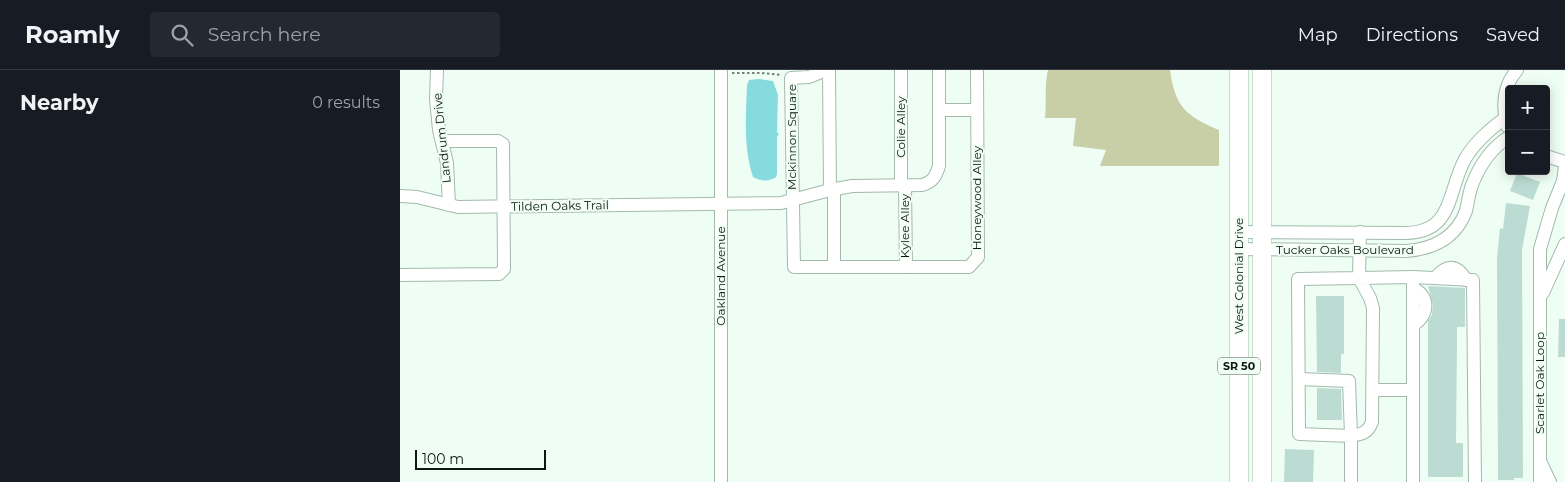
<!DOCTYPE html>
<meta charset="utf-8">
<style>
:root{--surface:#171b24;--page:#242831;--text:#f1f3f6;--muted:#9ea1a6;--line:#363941}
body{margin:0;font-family:Montserrat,sans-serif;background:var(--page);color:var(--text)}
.controls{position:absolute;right:15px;top:15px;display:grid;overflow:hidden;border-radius:5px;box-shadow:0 2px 12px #0003}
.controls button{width:45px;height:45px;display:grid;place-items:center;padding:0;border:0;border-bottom:1px solid var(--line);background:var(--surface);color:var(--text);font:25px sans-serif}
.scale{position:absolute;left:15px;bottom:12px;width:131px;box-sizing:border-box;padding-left:5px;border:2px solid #0e1611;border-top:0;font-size:14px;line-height:18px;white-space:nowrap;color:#0e1611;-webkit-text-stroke:4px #effef4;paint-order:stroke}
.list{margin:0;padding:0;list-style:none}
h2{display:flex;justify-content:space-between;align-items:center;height:65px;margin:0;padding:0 20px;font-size:21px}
h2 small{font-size:16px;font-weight:400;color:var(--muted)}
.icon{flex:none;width:28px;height:28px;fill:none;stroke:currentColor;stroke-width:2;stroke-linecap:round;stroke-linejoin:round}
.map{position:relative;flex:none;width:1165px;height:412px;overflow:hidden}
header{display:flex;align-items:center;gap:30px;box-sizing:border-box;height:70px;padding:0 25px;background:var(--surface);border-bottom:1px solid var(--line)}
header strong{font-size:24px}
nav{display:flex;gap:28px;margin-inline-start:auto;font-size:18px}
.search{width:350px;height:45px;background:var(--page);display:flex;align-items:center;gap:12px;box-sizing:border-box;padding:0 18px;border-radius:5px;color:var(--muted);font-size:19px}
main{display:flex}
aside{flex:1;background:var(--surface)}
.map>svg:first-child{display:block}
.green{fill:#c8cea6}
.water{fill:#86dbdf}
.building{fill:#bcdbd3}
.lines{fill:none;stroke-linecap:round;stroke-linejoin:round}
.minor-casing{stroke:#a2baab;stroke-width:14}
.highway-casing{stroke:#a2baab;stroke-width:19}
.path{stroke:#76817a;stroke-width:2;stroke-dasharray:2.5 2.5;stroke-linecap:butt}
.minor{stroke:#fff;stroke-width:12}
.highway{stroke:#fff;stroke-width:18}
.labels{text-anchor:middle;stroke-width:4;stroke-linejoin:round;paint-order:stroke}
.shield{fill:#effef4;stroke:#525c55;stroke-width:1}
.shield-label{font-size:11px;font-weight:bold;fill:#0e1611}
.street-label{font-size:12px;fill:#0e1611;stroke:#effef4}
</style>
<header>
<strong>Roamly</strong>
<div class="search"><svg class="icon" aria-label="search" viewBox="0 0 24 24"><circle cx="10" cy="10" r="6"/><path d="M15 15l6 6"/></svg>Search here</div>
<nav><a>Map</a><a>Directions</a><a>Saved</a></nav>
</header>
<main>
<aside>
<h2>Nearby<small>0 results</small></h2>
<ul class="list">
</ul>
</aside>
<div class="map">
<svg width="1165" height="412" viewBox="0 0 1165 412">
<rect width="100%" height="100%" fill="#effef4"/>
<path class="green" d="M 648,0 L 770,0 C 775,37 786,46 819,60 L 819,96 L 700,96 L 706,80 L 673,76 L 676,48 L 645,48 C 647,31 644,17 648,0 Z"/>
<path class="water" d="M 359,9 L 373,11 L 378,25 L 377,62 L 379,65 L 377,66 L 377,104 L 376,107 C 370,112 359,111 353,107 C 343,76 346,46 347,15 L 349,10 Z"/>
<g class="building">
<polygon points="1117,103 1140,112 1133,130 1110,121"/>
<polygon points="1106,133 1130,136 1122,180 1123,408 1114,408 1114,410 1098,410 1097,188 1100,158 1103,159"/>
<polygon points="1028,216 1065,218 1065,257 1057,257 1057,273 1056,373 1063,373 1063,407 1028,407 1028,251 1032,245 1033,235"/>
<polygon points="916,226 944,226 944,284 941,284 941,303 917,302"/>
<polygon points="1159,249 1165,249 1165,287 1158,287"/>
<polygon points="917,318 941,319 942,350 917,350"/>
<polygon points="885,379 914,380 913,412 884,412"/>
</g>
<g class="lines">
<defs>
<g id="minor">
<polyline points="37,0 36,29 39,60 47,93 49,135"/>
<polyline points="321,0 321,412"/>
<polyline points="426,0 409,7 391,8 394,197 569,197 578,187 577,0"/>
<polyline points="429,0 430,120"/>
<polyline points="501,0 501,115"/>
<polyline points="539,40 577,40"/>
<path d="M 1107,56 C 1102,36 1103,16 1117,0"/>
<polyline points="1146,86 1165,92"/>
<polyline points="505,115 506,197"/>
<polyline points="434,119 434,197"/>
<path d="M 0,126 L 17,127 L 58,137 L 381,133 L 430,120 L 452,116 L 522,115 C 533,112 536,106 539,96 L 539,0"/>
<path d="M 839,162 L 1006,163 C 1054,162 1047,122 1065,89 C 1075,72 1089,60 1105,48"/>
<path d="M 839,179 L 1006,181 C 1033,179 1056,168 1066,141 C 1068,132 1069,123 1072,115 C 1079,96 1092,77 1109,67"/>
<polyline points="0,205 99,204 104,199 103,74 98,71 42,71"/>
<polyline points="1013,207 1013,412"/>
<path d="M 1035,208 C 1047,194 1057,194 1066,210"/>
<path d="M 1013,218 C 1030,227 1029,245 1013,255"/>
<polyline points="1143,223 1165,174"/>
<path d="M 899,309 L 949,311 L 951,366 C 962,364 968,363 972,352 L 973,238 L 970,228 L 959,208 L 1013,207 L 1073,210 L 1075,412"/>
<polyline points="974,320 1013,320"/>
<polyline points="1141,393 1150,412"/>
<polyline points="951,412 951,366 899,364 898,209 959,208 960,162"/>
<polyline points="1140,412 1140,179 1152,138 1163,111 1165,96"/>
</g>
<g id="highway">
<polyline points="839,0 839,412"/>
<polyline points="862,0 862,412"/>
</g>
</defs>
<use href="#minor" class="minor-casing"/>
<use href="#highway" class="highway-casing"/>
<polyline class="path" points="332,3 362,3 382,5"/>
<use href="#minor" class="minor"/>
<use href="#highway" class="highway"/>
</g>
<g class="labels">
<rect class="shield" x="818" y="287.5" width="42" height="17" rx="4"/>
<g class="shield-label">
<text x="839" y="300">SR 50</text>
</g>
<g class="street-label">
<text transform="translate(501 57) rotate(-90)" y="4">Colie Alley</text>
<text transform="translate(392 67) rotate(-90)" y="4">Mckinnon Square</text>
<text transform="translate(42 68) rotate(-96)" y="4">Landrum Drive</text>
<text transform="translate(577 128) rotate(-90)" y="4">Honeywood Alley</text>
<text transform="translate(160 136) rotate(-1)" y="4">Tilden Oaks Trail</text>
<text transform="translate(505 156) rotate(-90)" y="4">Kylee Alley</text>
<text x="945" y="184">Tucker Oaks Boulevard</text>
<text transform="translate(321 206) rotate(-90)" y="4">Oakland Avenue</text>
<text transform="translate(839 206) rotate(-90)" y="4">West Colonial Drive</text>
<text transform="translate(1140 313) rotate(-90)" y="4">Scarlet Oak Loop</text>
</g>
</g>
</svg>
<div class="controls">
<button>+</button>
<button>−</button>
</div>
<div class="scale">100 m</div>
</div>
</main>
